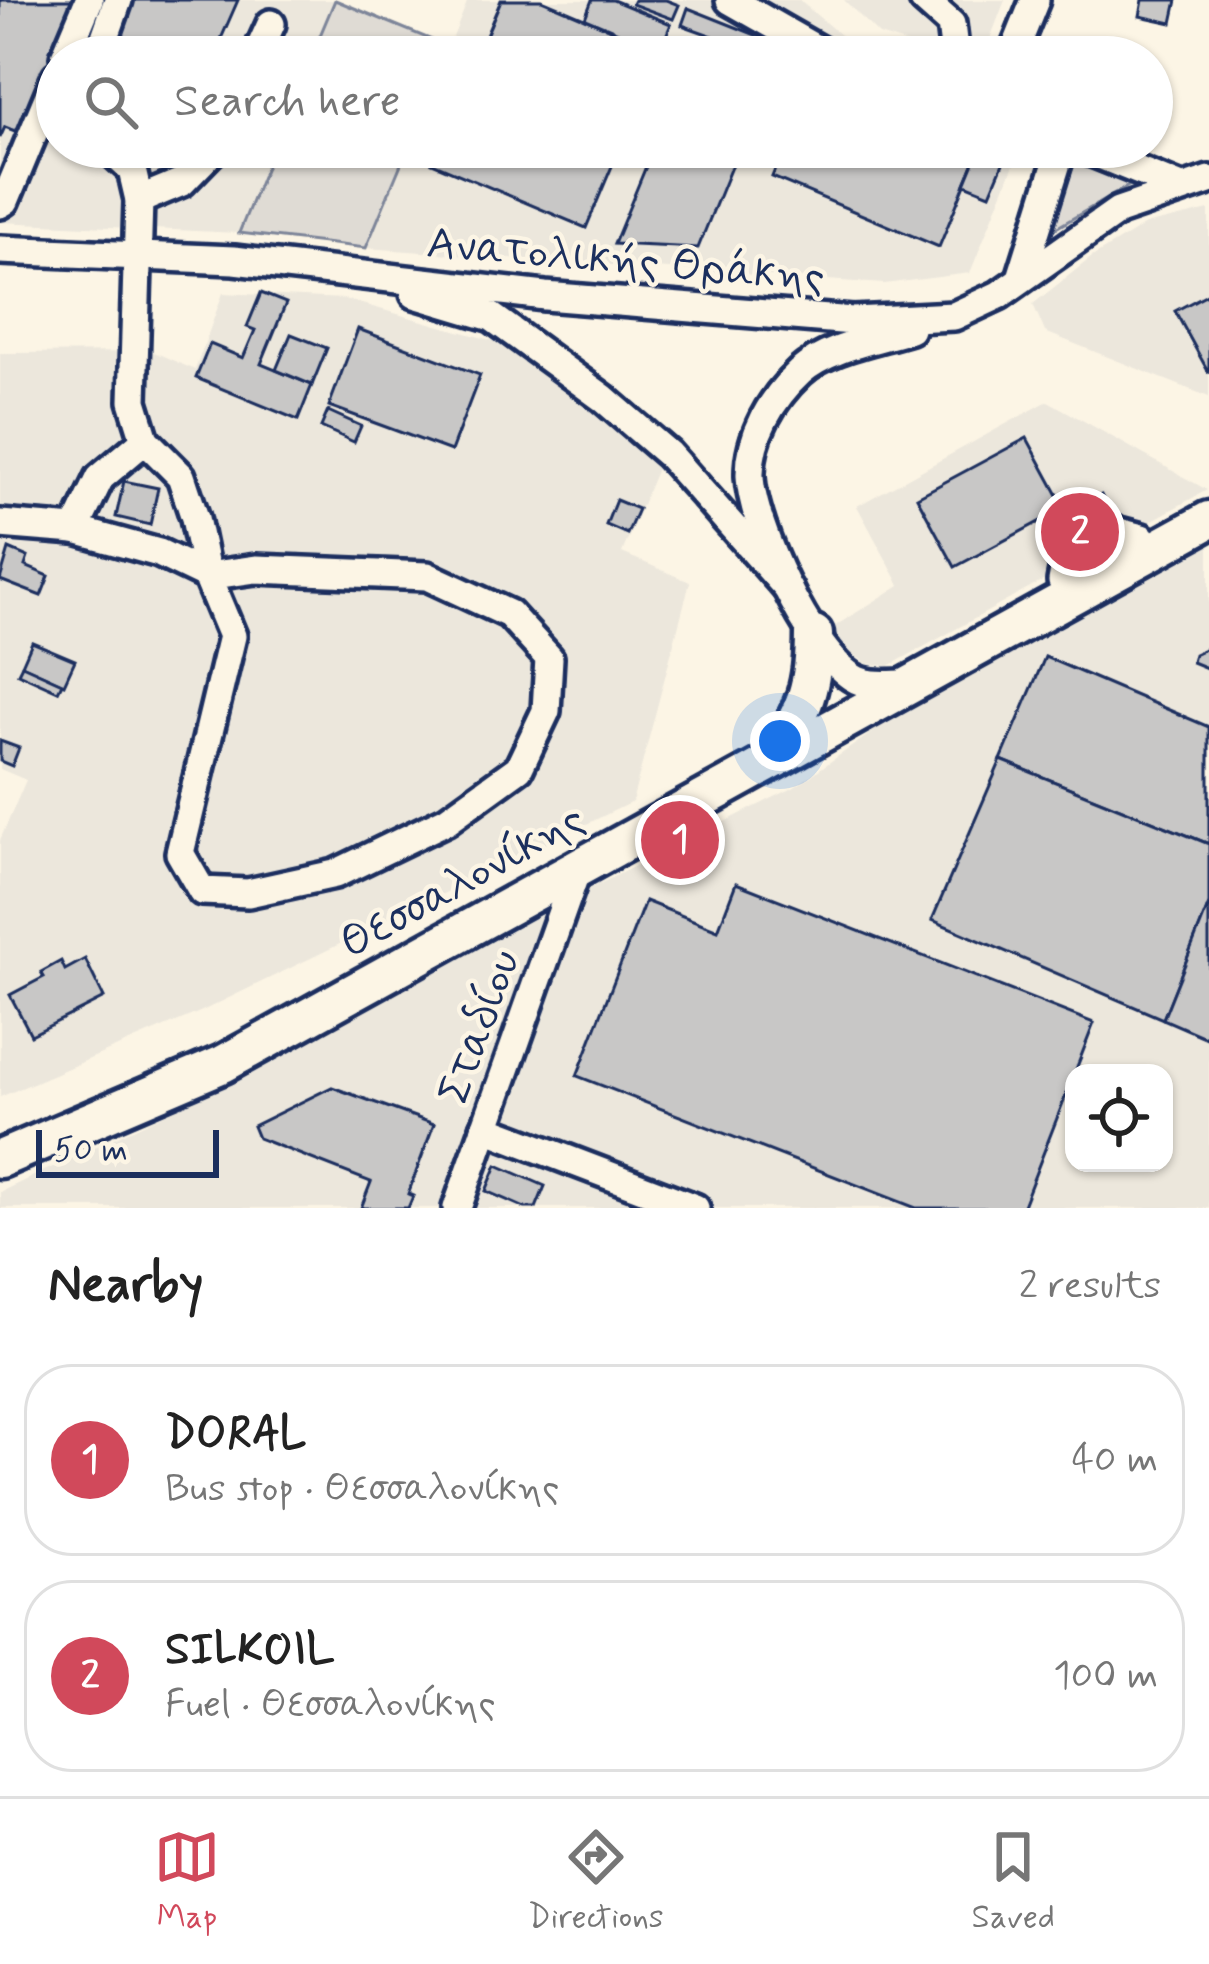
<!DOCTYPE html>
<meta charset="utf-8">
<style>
:root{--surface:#fff;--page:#f6f6f6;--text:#222;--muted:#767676;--line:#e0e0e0;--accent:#d1495b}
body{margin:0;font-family:Mynerve,sans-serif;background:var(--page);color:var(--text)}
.controls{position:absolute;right:36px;bottom:36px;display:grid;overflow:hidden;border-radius:24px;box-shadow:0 3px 9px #0004}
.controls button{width:108px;height:108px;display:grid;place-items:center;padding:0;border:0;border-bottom:3px solid var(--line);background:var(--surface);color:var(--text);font:60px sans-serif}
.scale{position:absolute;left:36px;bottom:30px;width:183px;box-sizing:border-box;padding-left:12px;border:6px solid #1b2f5e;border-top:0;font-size:33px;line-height:42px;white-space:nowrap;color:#1b2f5e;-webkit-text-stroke:9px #fcf5e5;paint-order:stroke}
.you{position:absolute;left:780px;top:741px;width:42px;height:42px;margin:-30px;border:9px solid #fff;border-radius:50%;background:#1a73e8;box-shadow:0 0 0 18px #1a73e833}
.badge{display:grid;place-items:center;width:78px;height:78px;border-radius:50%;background:var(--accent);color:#fff;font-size:39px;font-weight:700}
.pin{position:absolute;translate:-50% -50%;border:6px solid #fff;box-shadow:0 3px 12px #0006}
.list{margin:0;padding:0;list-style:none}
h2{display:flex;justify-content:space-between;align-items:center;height:156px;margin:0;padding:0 48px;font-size:51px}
h2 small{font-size:39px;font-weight:400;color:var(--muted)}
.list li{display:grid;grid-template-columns:78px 1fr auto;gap:36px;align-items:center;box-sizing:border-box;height:192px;margin:0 24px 24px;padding:0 24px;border:3px solid var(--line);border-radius:48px}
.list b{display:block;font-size:45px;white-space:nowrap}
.list p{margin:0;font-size:39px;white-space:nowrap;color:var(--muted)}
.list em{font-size:39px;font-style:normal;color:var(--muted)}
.icon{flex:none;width:66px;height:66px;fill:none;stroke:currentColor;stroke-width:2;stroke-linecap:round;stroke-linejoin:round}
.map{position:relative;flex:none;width:1209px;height:1208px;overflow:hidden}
.search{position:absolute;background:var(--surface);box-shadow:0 3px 9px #0004;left:36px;right:36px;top:36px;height:132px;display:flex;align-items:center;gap:30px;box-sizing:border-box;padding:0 42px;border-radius:66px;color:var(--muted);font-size:45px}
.sheet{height:588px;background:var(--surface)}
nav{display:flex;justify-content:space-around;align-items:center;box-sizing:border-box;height:168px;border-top:3px solid var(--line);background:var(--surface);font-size:33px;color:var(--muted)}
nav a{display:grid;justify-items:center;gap:6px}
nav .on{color:var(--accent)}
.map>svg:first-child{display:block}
.built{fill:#ece7dc;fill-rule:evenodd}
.green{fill:#dfdbd4;stroke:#7d8599;stroke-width:3}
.building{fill:#c8c7c6;stroke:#1b2f5e;stroke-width:3}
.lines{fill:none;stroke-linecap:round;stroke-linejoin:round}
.minor-casing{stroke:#1b2f5e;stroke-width:36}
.major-casing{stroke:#1b2f5e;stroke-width:45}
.minor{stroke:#fcf5e5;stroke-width:27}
.major{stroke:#fcf5e5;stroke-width:36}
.labels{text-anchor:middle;stroke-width:9;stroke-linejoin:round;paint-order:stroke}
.street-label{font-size:45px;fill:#1b2f5e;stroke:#fcf5e5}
</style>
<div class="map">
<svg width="1209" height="1208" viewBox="0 0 1209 1208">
<rect width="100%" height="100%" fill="#fcf5e5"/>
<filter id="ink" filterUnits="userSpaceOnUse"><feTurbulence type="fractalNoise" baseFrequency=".00833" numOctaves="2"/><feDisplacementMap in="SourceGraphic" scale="24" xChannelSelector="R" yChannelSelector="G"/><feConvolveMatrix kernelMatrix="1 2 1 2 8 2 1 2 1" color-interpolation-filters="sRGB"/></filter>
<g filter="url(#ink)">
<g class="built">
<polygon points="0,0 335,0 311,57 57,57 57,147 274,147 239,233 0,222"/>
<polygon points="468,0 799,0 866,57 445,57"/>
<polygon points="844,0 1005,0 987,47 937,53 879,35"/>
<polygon points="408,147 994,147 1017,157 970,273 884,284 366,248"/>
<polygon points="1209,210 1209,397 1045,332 1033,304 1092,257 1145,225"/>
<polygon points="223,293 344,299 516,347 660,461 622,553 690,582 632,802 202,1011 0,1097 0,840 26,780 0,769 0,353 154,352 195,370"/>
<polygon points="1048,401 1207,490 889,666 868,664 846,650 832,628 900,585 857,506"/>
<path d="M 1209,538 L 1209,1208 L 0,1208 L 0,1192 L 249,1074 L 526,920 L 793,788 L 922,697 ZM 1074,1073 L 1164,1073 L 1164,1163 L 1074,1163 Z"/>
</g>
<g class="green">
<polygon points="335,0 449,47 445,57 311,57"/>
<polygon points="274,147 408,147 366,248 239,233"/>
<polygon points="1075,162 1137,181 1049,232"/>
</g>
<g class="building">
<polygon points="0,0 77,0 20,133 5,127 0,138"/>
<polygon points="132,0 238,0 213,57 108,57"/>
<polygon points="501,0 542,0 660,50 657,57 477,57"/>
<polygon points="592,0 613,0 671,24 660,50 585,18"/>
<polygon points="634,0 666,0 679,5 673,19 632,4"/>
<polygon points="1143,0 1177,0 1172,23 1140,16"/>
<polygon points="688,8 776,43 771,57 682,25"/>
<polygon points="699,39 744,57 691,57"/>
<polygon points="439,147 620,147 586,228 432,163"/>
<polygon points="654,147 739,147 698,248 614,244"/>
<polygon points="784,147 972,147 979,150 939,247 772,177"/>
<polygon points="979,150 1004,161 990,194 965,184"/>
<polygon points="261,293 286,303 261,364 312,385 298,420 196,378 210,344 243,358 255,330 247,327"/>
<polygon points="1209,293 1209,373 1175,311"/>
<polygon points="358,329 480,375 451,451 329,406"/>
<polygon points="291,334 327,348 312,385 276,370"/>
<polygon points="328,411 361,426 354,442 321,427"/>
<polygon points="1027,438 1065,508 955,567 917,497"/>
<polygon points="124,481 158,488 150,525 116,517"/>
<polygon points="1101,495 1112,517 1083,532 1072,511"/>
<polygon points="616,500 638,509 627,534 606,525"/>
<polygon points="9,549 28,557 25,566 49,576 41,596 0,580"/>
<polygon points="32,642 75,660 64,684 22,665"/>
<polygon points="1209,647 1209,669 1192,662 1194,654"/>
<polygon points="1045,657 1209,727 1209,844 1001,760"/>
<polygon points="22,665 62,683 58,691 18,673"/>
<polygon points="0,741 19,748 12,766 0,761"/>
<polygon points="1001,760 1209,844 1209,904 1163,1019 932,920"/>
<polygon points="736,883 1094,1023 1022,1208 916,1208 577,1076 645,901 718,930"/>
<polygon points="1209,904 1209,1039 1163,1019"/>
<polygon points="85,959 104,998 31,1035 10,995 44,977 41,972 61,961 65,970"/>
<polygon points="332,1087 434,1124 408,1194 413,1196 408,1208 361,1208 371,1182 258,1138 253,1126"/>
<polygon points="497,1165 545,1186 536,1208 525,1208 486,1191"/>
</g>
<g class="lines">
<defs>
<g id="minor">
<polyline points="730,0 830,57"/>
<polyline points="924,0 951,24 955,57"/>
<polyline points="65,57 89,0"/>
<polyline points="98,57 118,0"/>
<polyline points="256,57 271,24"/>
<polyline points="1012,57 1035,0"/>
<polyline points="1080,147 1179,187"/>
<polyline points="139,200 182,182 216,147"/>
<polyline points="0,204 5,201 57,76"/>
<polyline points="0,250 234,260 545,296 853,321 954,316 999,295 1118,211 1209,180"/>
<polyline points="1021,278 1062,147"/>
<polyline points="415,294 492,317 603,398 668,454 788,589"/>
<polyline points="0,524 75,530 159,553 207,576 256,569 427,576 509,614 549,658 546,711 519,768 447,820 335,874 248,893 202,891 180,853 232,636 207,576 195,518 181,476 145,440 133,401 139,200 132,170 107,147"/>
<polyline points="75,530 100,478 145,440"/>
<polyline points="1062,581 1066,560 1119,532 1142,538"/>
<path d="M 905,684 C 888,684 867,687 852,677 C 809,649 752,526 750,476 C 749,436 772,398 800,372 C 828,347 875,340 910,329"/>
<polyline points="485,1128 695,1208"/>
<polyline points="457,1208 576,872"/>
</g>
<g id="major">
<path d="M 777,753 C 805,709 814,686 814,634"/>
<polyline points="0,1159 223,1064 1209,520"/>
</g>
</defs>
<use href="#minor" class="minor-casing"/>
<use href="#major" class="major-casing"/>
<use href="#minor" class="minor"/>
<use href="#major" class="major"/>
</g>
</g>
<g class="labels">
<g class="street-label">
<text transform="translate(626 258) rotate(5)" y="16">Ανατολικής Θράκης</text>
<text transform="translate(461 879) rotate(-29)" y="16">Θεσσαλονίκης</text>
<text transform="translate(477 1026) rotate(-70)" y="16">Σταδίου</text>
</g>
</g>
</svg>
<div class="controls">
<button><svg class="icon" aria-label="locate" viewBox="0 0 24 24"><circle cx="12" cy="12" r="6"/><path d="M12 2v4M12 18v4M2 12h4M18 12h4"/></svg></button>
</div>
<div class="scale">50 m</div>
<div class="you"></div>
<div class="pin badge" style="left:680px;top:840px">1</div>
<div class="pin badge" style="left:1080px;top:532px">2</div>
<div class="search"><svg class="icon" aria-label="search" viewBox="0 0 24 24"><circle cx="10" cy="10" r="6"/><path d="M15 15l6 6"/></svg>Search here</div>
</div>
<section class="sheet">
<h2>Nearby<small>2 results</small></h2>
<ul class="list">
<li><span class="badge">1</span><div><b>DORAL</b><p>Bus stop · Θεσσαλονίκης</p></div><em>40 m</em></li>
<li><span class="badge">2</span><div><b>SILKOIL</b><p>Fuel · Θεσσαλονίκης</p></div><em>100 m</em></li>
</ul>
</section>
<nav>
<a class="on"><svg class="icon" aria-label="map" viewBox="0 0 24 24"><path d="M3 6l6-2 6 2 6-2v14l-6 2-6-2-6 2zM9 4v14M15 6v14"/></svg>Map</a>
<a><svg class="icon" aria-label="directions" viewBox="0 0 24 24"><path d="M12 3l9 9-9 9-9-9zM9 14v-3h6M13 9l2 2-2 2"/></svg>Directions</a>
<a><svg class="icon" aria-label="saved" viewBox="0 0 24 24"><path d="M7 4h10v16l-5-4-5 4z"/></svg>Saved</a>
</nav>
